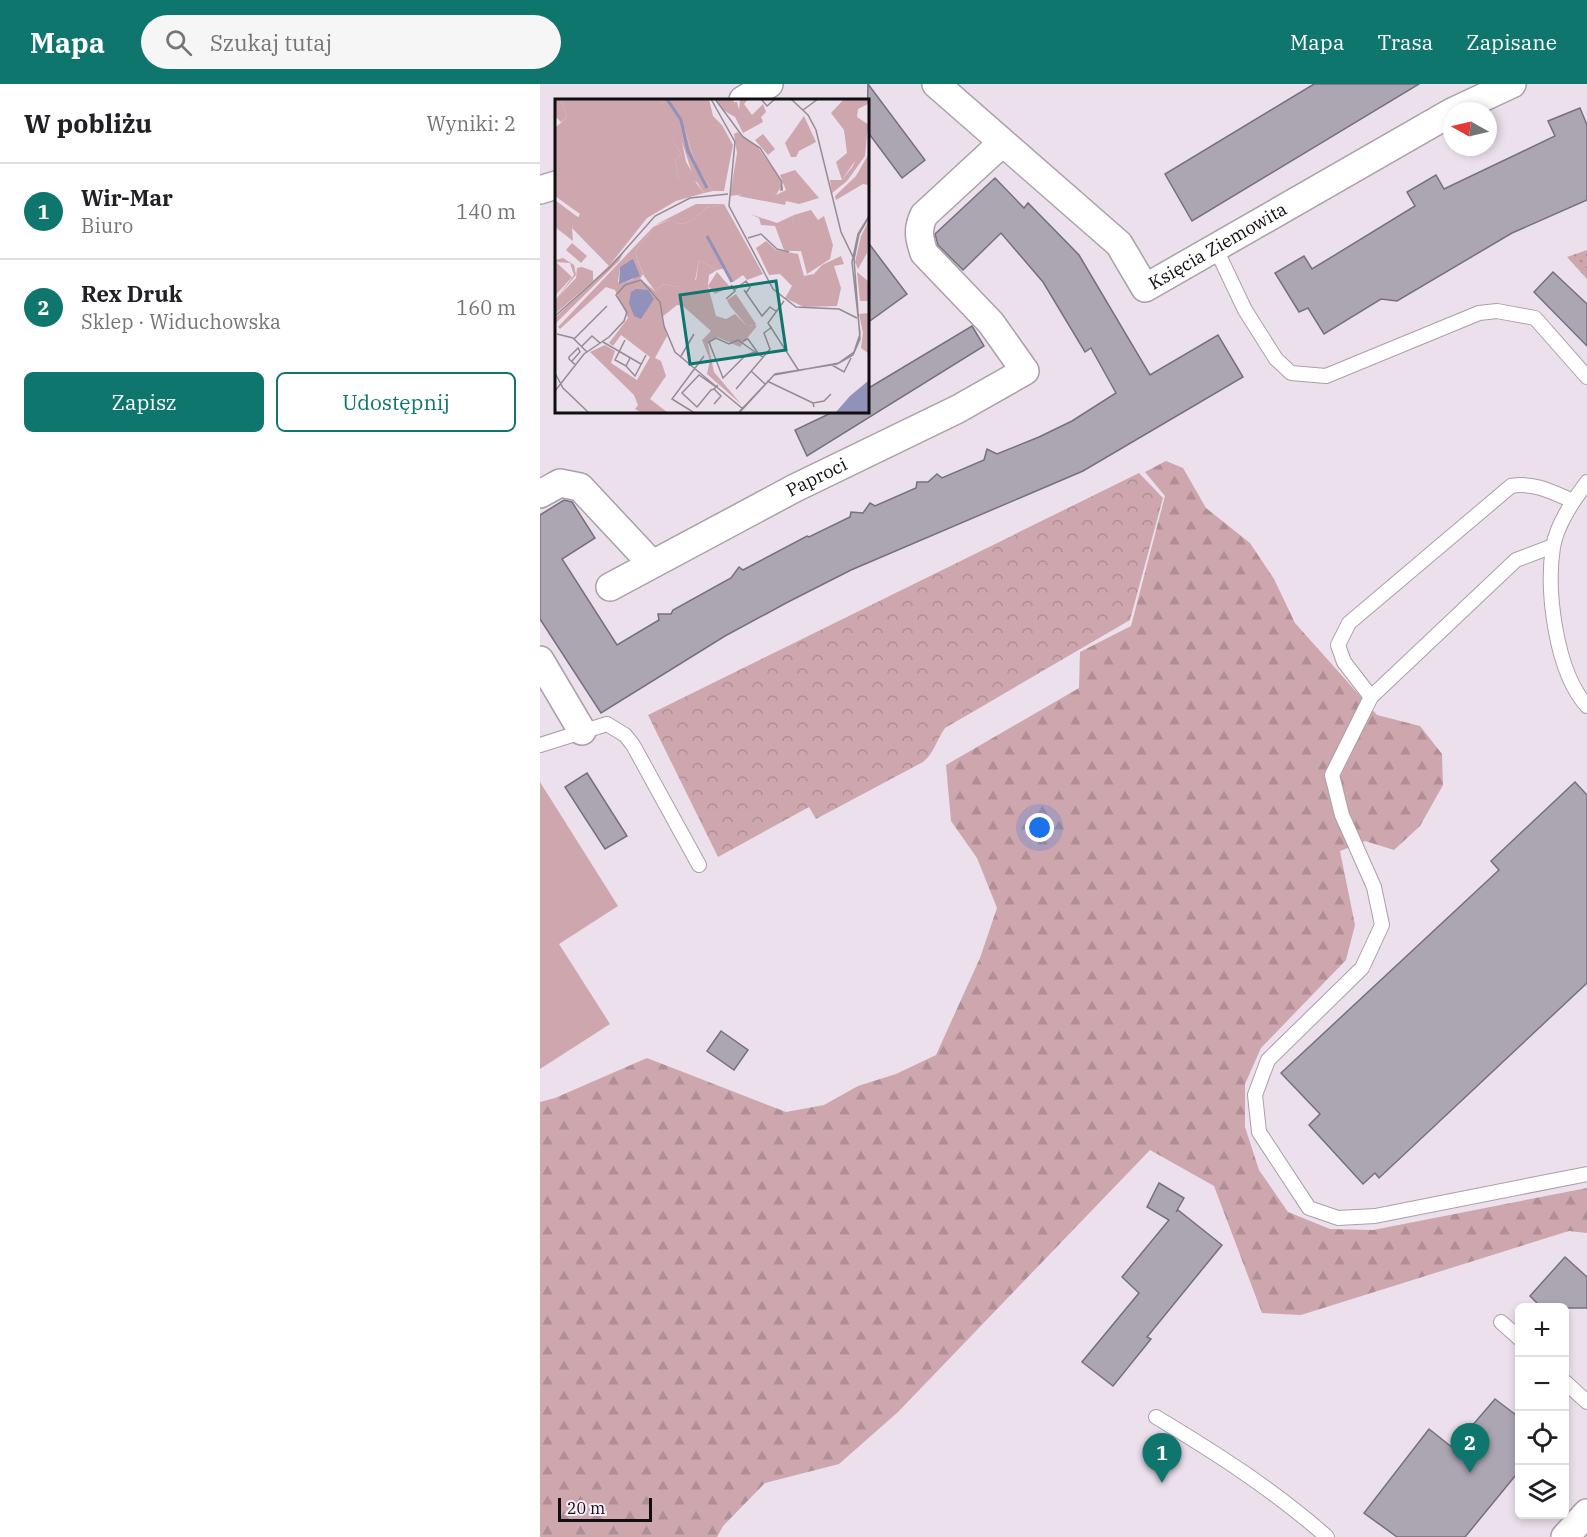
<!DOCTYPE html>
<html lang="pl">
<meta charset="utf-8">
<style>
:root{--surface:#fff;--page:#f6f6f6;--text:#202124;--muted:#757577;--line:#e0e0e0;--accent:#0f766e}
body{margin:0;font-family:"IBM Plex Serif",serif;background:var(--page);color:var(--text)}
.controls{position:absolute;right:18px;bottom:18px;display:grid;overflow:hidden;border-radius:9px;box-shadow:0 3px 9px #0003}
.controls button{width:54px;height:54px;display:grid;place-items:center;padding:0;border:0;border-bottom:2px solid var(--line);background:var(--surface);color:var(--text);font:30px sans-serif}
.compass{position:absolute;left:903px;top:18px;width:54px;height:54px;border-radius:50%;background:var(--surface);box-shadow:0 3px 9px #0003;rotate:278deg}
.scale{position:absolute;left:18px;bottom:15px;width:94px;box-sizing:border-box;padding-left:6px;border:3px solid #110d11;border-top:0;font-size:16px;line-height:21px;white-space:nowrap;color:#110d11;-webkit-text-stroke:4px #f9edf9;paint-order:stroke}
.you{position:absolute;left:500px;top:744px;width:21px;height:21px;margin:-15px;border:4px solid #fff;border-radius:50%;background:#1a73e8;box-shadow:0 0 0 9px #1a73e833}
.badge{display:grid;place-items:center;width:39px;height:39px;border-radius:50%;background:var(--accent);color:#fff;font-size:20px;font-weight:700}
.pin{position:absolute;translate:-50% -50px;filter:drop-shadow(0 2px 3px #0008)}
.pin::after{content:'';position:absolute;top:32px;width:21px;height:18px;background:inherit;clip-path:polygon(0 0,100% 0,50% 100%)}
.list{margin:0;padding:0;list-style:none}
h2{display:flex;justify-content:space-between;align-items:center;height:78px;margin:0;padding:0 24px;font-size:26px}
h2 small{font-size:20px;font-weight:400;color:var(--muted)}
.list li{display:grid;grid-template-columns:39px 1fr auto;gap:18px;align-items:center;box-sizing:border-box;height:96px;padding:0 24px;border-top:2px solid var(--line)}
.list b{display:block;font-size:22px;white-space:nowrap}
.list p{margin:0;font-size:20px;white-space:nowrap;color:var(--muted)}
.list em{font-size:20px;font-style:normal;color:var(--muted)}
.actions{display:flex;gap:12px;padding:18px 24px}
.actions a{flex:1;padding:14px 0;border:2px solid var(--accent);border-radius:9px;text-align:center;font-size:21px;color:var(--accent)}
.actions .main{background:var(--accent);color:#fff}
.icon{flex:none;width:33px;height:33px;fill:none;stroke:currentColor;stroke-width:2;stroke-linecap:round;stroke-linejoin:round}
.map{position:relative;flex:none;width:1047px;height:1453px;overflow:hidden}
header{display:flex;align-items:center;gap:36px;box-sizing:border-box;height:84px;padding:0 30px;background:var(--accent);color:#fff}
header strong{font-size:28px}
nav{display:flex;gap:33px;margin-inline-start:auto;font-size:21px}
.search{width:420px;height:54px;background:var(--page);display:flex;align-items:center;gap:15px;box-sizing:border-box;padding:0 21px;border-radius:33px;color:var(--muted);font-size:22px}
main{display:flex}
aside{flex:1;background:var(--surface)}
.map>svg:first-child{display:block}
.grass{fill:url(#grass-dots)}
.forest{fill:url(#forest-firs)}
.park{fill:url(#park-crowns)}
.garden{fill:#cea6ae}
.building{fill:#aca6b3;stroke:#76707d;stroke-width:1.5}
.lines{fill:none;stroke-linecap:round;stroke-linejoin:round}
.lane-casing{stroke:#aa9faa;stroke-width:16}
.street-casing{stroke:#aa9faa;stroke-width:30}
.lane{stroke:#fff;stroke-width:14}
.street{stroke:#fff;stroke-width:27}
.labels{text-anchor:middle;stroke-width:5;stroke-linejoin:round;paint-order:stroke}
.street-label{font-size:18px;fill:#110d11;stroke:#f9edf9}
.inset-river{fill:none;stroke:#9191b9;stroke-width:3}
.inset-road{fill:none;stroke:#948c94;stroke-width:1.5}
.view{fill:#0f766e;fill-opacity:0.15;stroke:#0f766e;stroke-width:3}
.inset-edge{fill:none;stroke:#110d11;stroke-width:3}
</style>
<header>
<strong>Mapa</strong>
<div class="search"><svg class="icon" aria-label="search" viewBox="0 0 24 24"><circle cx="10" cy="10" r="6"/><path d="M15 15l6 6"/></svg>Szukaj tutaj</div>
<nav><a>Mapa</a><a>Trasa</a><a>Zapisane</a></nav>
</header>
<main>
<aside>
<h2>W pobliżu<small>Wyniki: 2</small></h2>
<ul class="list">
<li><span class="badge">1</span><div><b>Wir-Mar</b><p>Biuro</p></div><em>140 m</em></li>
<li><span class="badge">2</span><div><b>Rex Druk</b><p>Sklep · Widuchowska</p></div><em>160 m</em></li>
</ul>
<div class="actions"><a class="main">Zapisz</a><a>Udostępnij</a></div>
</aside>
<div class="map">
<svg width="1047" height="1453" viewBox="0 0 1047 1453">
<defs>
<pattern id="grass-dots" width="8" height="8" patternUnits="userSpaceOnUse" patternTransform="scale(1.5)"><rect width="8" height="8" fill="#cea6ae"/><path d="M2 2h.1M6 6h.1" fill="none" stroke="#b08e95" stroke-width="1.8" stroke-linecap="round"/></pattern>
<pattern id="forest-firs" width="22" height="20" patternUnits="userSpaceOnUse" patternTransform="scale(1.5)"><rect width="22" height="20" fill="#cea6ae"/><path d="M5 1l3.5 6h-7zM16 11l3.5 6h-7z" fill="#b08e95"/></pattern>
<pattern id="park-crowns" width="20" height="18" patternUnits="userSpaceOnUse" patternTransform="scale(1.5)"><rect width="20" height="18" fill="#cea6ae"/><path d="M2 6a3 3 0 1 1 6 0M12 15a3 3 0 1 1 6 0" fill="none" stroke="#b08e95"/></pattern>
</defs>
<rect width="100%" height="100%" fill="#ebe0ec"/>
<polygon class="grass" points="1047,166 1047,195 1027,173"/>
<polygon class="forest" points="626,377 643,384 666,424 710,459 734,495 755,539 837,631 880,642 902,670 903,701 880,742 854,766 825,757 800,767 815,841 806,876 721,964 705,1000 705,1043 719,1086 748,1128 790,1145 833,1146 1047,1104 1047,1149 1029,1147 761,1231 722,1229 674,1102 610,1066 358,1328 299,1380 225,1399 183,1442 177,1453 0,1453 0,1018 15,1014 107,974 246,1028 284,1021 318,1002 356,990 396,971 440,874 457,824 437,774 411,737 406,681 539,604 540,568 591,542 625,412 605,388"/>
<path class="park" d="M 599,389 L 623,414 L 590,536 L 405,644 C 397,655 394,669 383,678 L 276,735 L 269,723 L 178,773 L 108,631 Z"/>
<polygon class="garden" points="0,698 78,822 19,860 70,940 0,985"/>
<g class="building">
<polygon points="328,0 385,76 362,94 327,47"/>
<polygon points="774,0 879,0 652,137 625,90"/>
<polygon points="1040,24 1047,41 1047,116 972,149 857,217 841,215 784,250 768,224 759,228 735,189 764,172 772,185 875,122 867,108 896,91 904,105 1015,52 1008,37"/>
<polygon points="455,94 484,124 488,119 539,171 610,291 678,251 703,293 543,387 311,486 248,518 185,552 61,629 0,535 0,431 24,416 32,418 55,454 22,475 77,561 119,536 118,530 131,530 133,526 191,494 199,483 203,486 267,452 269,453 310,433 311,428 323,429 330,419 335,422 376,404 377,398 388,398 397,390 402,394 444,376 447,365 457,370 499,353 532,337 576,309 551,264 545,268 503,198 461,149 423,186 398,161 395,150"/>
<polygon points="327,157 367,210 327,239"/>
<polygon points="1013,188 1047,220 1047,262 994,208"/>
<polygon points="432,242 444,262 267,372 255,346 295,327 327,327 327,305"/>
<polygon points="47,689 87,752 65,765 25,703"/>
<polygon points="1035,698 1047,711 1047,899 839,1094 835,1089 823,1100 769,1041 780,1030 741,989 959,786 951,777"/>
<polygon points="181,947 208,966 194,986 167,967"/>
<polygon points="619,1099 644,1114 636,1128 638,1126 682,1161 607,1253 611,1255 573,1302 542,1278 599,1209 582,1193 629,1136 607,1123"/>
<polygon points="1025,1173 1047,1193 1047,1224 1002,1224 990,1212"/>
<polygon points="955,1315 980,1334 980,1386 925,1453 857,1453 824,1429 889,1345 913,1364"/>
</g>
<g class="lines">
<defs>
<g id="lane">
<polyline points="675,163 705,226 736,275 751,289 786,292 939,229 957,227 995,234 1047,293"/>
<path d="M 1047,398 C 1033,417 1017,440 1013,463 C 1006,508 1016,588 1047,622"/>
<polyline points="1013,462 976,476 831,613 792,691 802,731 834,803 842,841 822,884 728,976 715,1011 719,1048 769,1124 798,1134 835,1132 1047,1090"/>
<path d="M 831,613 L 804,578 L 798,561 L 809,539 L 971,402 C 994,398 1012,408 1033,417"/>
<polyline points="0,661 67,640 85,651 93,661 159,781"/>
<polyline points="961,1238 980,1255"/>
<polyline points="1024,1297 1047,1318"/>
<path d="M 616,1333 C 676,1369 734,1406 787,1453"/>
</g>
<g id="street">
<path id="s1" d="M 396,0 L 579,160 L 605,204 L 912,28"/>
<polyline points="203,16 229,0"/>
<polyline points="914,27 972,0"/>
<polyline points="0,106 16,101"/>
<polyline points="0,410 20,399 40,403 112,480"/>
<path id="s2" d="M 70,503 L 255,404 L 418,325 L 485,287 L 451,239 L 384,169 C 379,154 377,145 384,131 L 462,59"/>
<polyline points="0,576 42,647"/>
<polyline points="1025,1453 1047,1429"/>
</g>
</defs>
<use href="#lane" class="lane-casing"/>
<use href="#street" class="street-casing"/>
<use href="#lane" class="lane"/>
<use href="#street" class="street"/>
</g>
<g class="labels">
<g class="street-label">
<text dy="6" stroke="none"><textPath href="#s1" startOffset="378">Księcia Ziemowita</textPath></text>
<text dy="6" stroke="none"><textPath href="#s2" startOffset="234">Paproci</textPath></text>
</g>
</g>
<g transform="translate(15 15)">
<rect width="314" height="314" fill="#ebe0ec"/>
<path d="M 313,26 L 310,57 L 292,82 L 277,94 L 275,81 L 287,81 L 298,67 ZM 119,43 L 127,43 L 131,63 L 143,83 L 124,80 L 120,62 L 126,55 ZM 0,101 L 24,119 L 17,129 L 18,142 L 0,128 ZM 141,105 L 169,105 L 151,109 L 137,122 L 126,125 L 114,121 L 100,126 ZM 313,123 L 312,154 L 303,170 L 300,163 L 306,137 ZM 70,151 L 64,162 L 0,225 L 0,219 Z" fill="#cea6ae"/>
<path d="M 0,0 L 6,0 L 12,18 L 6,23 L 0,17 ZM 105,0 L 154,0 L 158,17 L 167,26 L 129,29 L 142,69 L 158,92 L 149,94 L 138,77 L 127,43 L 119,43 L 113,33 L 120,29 ZM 289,0 L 313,0 L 313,5 L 303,10 L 302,18 L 314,26 L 306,53 L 287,81 L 281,63 L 292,54 L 289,31 L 276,14 ZM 249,17 L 261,43 L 244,52 L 241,58 L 236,58 L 230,44 ZM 313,56 L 313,86 L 308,85 L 281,101 L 280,97 L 301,77 ZM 240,71 L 264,99 L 244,105 L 231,102 L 230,106 L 183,97 L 204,87 L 221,96 L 231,91 L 225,76 ZM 195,115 L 222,124 L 239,116 L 233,152 L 229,151 L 220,127 L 206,126 L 204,119 ZM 98,128 L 80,154 L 88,175 L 85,180 L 100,192 L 109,185 L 123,188 L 141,181 L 144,161 L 162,171 L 154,176 L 153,187 L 161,217 L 171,220 L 180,215 L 191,226 L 202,227 L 185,248 L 162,238 L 153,245 L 159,273 L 186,305 L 152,275 L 155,261 L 147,241 L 156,232 L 128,207 L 122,206 L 107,218 L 112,237 L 100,259 L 106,262 L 111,277 L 95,300 L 112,313 L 85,313 L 80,310 L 83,306 L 79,296 L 35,253 L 50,246 L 60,252 L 56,264 L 82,281 L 95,258 L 66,236 L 58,247 L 54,244 L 73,219 L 60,191 L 51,188 L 5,230 L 3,228 ZM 73,164 L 79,180 L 66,184 L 63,183 L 65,168 ZM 211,142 L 221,151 L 243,155 L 249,177 L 259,175 L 267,166 L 286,157 L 289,165 L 279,167 L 286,189 L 282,207 L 249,208 L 230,199 L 237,187 L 225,175 L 214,176 L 201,149 ZM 27,168 L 38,172 L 38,182 L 0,215 L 0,201 L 21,179 L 22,169 Z" fill="#cea6ae" fill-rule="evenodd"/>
<path d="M 302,173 L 313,182 L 313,202 L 305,202 ZM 181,195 L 201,225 L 200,227 L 191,226 L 175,207 L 172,201 Z" fill="#cea6ae"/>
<path d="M 6,0 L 105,0 L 121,30 L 114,34 L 126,55 L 120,62 L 124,80 L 139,81 L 149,94 L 121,102 L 92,119 L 54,167 L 17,129 L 25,115 L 0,97 L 0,29 L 12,18 ZM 161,0 L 180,0 L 178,3 L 182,3 L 184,11 L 185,1 L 193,0 L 189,5 L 197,16 L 208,5 L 211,13 L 206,18 L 208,23 L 188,34 L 180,18 L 168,11 ZM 167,26 L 178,46 L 169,92 L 158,92 L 142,69 L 129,28 ZM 183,33 L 202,47 L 225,80 L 227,86 L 221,96 L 204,88 L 198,94 L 175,97 L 182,54 L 179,35 ZM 208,35 L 220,50 L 213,56 L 200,41 ZM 169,105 L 208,175 L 192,181 L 188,176 L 178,183 L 171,169 L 162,171 L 144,161 L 140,182 L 123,188 L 109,185 L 100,192 L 89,177 L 80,154 L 98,128 L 114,121 L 126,125 L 137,122 L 151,109 ZM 256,111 L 263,121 L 269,117 L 278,146 L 275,160 L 252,175 L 246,152 L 233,152 L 233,145 L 239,116 ZM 17,144 L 32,157 L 26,164 L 11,151 ZM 8,159 L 19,166 L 21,176 L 0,201 L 19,176 L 15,164 L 1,163 L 17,178 L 0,197 L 0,161 ZM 162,173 L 175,188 L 160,195 L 153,187 ZM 313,214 L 313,254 L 306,249 L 308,234 L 304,215 Z" fill="#cea6ae"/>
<path d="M 78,160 L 85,177 L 64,185 L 65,168 ZM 81,190 L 93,191 L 99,200 L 86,220 L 79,217 L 74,204 L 76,193 ZM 313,282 L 313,313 L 281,313 L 295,297 Z" fill="#9191b9"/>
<path class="inset-river" d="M 112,0 L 126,21 L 133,52 L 152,89M 152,137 L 177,183"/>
<path class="inset-road" d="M 156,0 L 180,43 L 174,107 L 218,190 L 241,208 L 284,210 L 302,219M 160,0 L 188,38 L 205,49 L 227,83 L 226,91 L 227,91 L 227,87M 206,0 L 212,7 L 220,0M 248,11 L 263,0M 193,139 L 206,135 L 222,150 L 234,153M 299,160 L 304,135 L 314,118M 179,191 L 191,182 L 195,188 L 191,194M 189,191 L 207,217 L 215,208 L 222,213M 171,200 L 180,192 L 176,186M 229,202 L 213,224 L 244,272M 0,217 L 55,168 L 100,117 L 135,99 L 173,95M 2,235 L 18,239 L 32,253M 19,240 L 52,207M 70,241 L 60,261 L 71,267 L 75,259M 188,242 L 193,240 L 203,254M 48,243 L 86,265M 27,247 L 37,237 L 45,244M 200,253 L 183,241 L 174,245 L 161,239 L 154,243 L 168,279 L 191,256 L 200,253 L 208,258M 126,257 L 139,235M 17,262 L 25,253 L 23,249 L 14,258 L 14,260 L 18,264 L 20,265M 277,266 L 289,273 L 296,259M 71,267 L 80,277 L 91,256M 196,272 L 210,285M 0,274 L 8,289 L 33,313M 212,282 L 258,304M 161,288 L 144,276 L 127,294 L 142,308 L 156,291 L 159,290 L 163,286M 181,290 L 215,250 L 209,234 L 217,228M 0,292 L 29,255 L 54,238 L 69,222 L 72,213 L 61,196 L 70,186 L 86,181 L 105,203 L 109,227 L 120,253 L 188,310M 159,305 L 166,297 L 159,290M 259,308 L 258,304 L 269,302 L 276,295M 138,313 L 117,300 L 149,257M 184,313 L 220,275 L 282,265 L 299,253 L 305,235 L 297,163 L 303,135 L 314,117M 185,313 L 219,276 L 284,264 L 298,256 L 305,240 L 299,160 L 286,133 L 261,31 L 253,16 L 236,0"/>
<path class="view" d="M 221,182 L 231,251 L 135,265 L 125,196 Z"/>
<rect width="314" height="314" class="inset-edge"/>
</g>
</svg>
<div class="controls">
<button>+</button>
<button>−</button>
<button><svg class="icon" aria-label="locate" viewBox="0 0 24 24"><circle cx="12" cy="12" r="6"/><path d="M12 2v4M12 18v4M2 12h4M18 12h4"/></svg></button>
<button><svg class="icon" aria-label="layers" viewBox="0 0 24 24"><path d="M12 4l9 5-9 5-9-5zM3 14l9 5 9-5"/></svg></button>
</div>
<svg class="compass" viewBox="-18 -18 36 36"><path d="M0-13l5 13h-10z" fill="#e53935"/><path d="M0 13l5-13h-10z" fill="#757577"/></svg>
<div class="scale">20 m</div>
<div class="you"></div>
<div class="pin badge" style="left:622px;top:1399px">1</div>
<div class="pin badge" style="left:930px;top:1389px">2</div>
</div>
</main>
